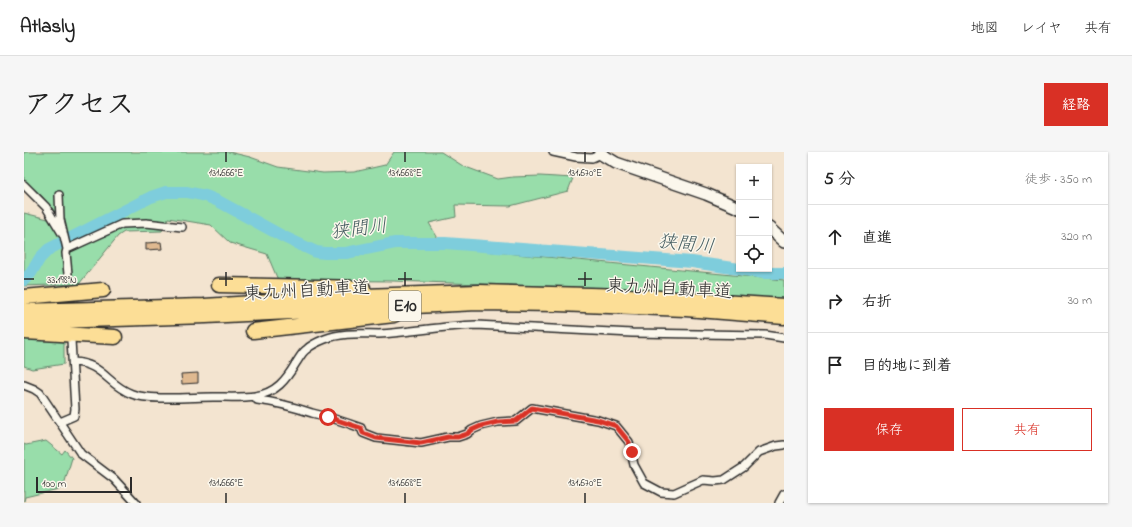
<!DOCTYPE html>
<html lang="ja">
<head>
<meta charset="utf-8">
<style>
	body { margin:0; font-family:"Indie Flower","Klee One",sans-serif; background:#f6f6f6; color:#222 }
	.controls { position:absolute; right:12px; top:12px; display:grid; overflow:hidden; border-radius:0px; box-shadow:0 1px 3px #0004 }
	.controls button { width:36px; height:36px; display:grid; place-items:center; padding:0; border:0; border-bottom:1px solid #e0e0e0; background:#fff; color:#222; font:20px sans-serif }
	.scale { position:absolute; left:12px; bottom:10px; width:96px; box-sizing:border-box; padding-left:4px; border:2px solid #2b2b2b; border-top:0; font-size:11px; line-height:14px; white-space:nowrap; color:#2b2b2b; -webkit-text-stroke:3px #fbf7ec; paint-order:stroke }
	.stop { position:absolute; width:12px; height:12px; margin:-9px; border:3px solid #d93025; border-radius:50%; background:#fff }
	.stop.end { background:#d93025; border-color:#fff; box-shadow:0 1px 4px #0008 }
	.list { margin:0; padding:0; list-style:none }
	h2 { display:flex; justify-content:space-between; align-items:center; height:52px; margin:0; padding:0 16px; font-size:17px }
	h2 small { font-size:13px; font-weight:400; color:#767676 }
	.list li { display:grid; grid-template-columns:26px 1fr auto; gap:12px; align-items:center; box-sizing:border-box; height:64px; padding:0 16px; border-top:1px solid #e0e0e0 }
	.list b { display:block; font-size:15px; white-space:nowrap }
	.list em { font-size:13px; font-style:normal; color:#767676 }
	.actions { display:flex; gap:8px; padding:12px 16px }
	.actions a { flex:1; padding:9px 0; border:1px solid #d93025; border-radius:0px; text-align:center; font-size:14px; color:#d93025 }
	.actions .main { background:#d93025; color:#fff }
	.icon { flex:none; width:22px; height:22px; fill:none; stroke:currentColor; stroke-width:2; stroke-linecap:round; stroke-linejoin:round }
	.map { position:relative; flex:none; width:760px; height:351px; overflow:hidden; border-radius:0px }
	header { display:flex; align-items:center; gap:24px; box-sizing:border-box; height:56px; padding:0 20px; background:#fff; border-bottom:1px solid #e0e0e0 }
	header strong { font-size:19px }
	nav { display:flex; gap:22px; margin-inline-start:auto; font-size:14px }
	.intro { display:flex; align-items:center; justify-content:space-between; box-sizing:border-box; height:96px; padding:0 24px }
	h1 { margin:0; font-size:28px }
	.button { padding:10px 18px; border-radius:0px; background:#d93025; color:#fff; font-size:14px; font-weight:700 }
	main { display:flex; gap:24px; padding:0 24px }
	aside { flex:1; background:#fff; border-radius:0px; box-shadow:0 1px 3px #0004 }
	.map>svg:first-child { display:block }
	.green { fill:#98ddaa; stroke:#62846a }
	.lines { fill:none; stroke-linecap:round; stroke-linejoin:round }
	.river { stroke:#7ecddc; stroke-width:12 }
	.building { fill:#dfb990; stroke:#2b2b2b }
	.street-tunnel { stroke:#cbbfaf; stroke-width:7; stroke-dasharray:7 3.5; stroke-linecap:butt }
	.street-casing { stroke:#2b2b2b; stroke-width:10 }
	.secondary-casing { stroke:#2b2b2b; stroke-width:14 }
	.highway-casing { stroke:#2b2b2b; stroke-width:17 }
	.street { stroke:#fbf7ec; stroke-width:7 }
	.secondary { stroke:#fbf7ec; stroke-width:11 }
	.highway { stroke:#fcde96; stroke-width:14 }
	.route { stroke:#d93025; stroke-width:5 }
	.ticks { fill:none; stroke:#2b2b2b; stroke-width:1.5 }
	.labels { text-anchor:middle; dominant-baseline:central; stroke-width:3; stroke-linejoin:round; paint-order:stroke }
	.shield { fill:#fbf7ec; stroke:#696865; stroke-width:1 }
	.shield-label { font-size:17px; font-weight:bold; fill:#2b2b2b }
	.street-label { font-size:18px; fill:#2b2b2b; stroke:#fbf7ec }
	.water-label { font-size:19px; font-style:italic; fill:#445c60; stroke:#fbf7ec }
	.ticks-label { font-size:10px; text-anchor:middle; fill:#2b2b2b; stroke:#fbf7ec; stroke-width:3; stroke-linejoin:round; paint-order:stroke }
</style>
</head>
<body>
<header>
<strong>Atlasly</strong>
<nav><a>地図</a><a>レイヤ</a><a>共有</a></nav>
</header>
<div class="intro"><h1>アクセス</h1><a class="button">経路</a></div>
<main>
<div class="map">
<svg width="760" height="351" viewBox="0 0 760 351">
	<rect width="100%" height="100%" fill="#f3e4d0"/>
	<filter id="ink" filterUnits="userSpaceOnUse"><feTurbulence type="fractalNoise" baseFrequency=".025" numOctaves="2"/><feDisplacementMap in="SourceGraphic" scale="8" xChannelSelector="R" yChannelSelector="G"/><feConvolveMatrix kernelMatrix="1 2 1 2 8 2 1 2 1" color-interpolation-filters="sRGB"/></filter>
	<g filter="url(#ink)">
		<path class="green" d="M0,0H205L226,5L254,15L299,21L330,20L361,13L370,0H417L439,14L474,27L489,25L516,24L549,26L544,39L486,54L431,53L432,65L405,71L419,95L760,128V147L574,136L369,129L254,128L243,102L206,91L187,73L144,66L138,79L100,80L94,84L55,132L0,134V61L40,71L18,44L0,28Z
			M0,187L40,189V212L8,217L0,214Z
			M22,289L38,302L41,298L48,306L39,336L1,345L0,349V292L2,293Z"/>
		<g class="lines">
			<path class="river" d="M715,117L740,121H760
				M0,128L7,121L16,106L25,97L127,45L142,40H163L182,44L194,49L260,85L292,100L301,101H322L371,91H421L668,110L715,117"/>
		</g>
		<path class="building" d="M137,90L138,97L122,98V91Z
			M174,221V231L158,232L157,222Z"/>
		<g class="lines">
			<path class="street-tunnel" d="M44,122L46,160"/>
			<g class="street-casing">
				<path id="street" d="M529,0L552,5L568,6L577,2
					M0,33L22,55L39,83
					M35,43L36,67L43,97
					M44,122L42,101L43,97L98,72L122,71L158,75
					M49,210C79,211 83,233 108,242C126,249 168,245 189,245C203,245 218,246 231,244C252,241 262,228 272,211C275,207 278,200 283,197C287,193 296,189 301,187C318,180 338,182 355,182C388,180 419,174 452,173L608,181L741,183L760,186
					M0,233L10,237L16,241L57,302L90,327L112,351
					M231,244L233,248C252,250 270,255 288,261C305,265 321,270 337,276L339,281L352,286L397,291L424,285H434L443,282L448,278L457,274L474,270L492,269L508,256L574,268L592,274L605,290L610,313L620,331L637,340L650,341L679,328L691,329L700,328L720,315L735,300L752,294L760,293
					M36,270L50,264L51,257L47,188
					M755,351L760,342"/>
			</g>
			<g class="secondary-casing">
				<path id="secondary" d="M576,0L577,2L592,11L682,42L715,56
					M745,76L760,90"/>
			</g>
			<g class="highway-casing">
				<path id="highway" d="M195,133L339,136
					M0,145L79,138
					M0,159L180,154L340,144L455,140L604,144L760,154
					M0,170L182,164L453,151L534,152L662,157L760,165
					M229,179L370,163
					M0,180L91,185"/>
			</g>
			<use href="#street" class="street"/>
			<use href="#secondary" class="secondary"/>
			<use href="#highway" class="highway"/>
		</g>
	</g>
	<g class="lines" filter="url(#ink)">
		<path class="route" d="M304,265L337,276L339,281L352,286L397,291L424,285H434L443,282L448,278L457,274L474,270L492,269L508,256L574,268L592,274L605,290L608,300"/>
	</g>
	<path class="ticks" d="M202,0V10M381,0V10M561,0V10M202,120V134M381,120V134M561,120V134M0,127H10M195,127H209M374,127H388M554,127H568M202,341V351M381,341V351M561,341V351"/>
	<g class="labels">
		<rect class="shield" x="365" y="139" width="32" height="30" rx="3"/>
		<g class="shield-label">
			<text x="381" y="154">E10</text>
		</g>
		<g class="street-label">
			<text transform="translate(645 138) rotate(3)">東九州自動車道</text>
			<text transform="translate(283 140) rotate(-3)">東九州自動車道</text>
		</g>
		<g class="water-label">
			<text transform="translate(335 78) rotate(-7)">狭間川</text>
			<text transform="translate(662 93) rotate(6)">狭間川</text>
		</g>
	</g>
	<g class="ticks-label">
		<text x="202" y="24">131.666°E</text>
		<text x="381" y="24">131.668°E</text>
		<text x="561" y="24">131.670°E</text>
		<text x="38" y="131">33.198°N</text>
		<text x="202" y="334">131.666°E</text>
		<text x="381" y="334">131.668°E</text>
		<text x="561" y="334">131.670°E</text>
	</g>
</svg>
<div class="controls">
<button>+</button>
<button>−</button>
<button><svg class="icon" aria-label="locate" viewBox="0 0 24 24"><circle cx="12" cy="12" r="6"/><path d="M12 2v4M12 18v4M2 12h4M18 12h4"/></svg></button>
</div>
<div class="scale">100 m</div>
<div class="stop" style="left:304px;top:265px"></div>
<div class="stop end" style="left:608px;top:300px"></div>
</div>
<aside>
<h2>5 分<small>徒歩 · 350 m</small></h2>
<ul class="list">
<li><svg class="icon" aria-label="ahead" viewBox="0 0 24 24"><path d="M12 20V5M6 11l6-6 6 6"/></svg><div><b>直進</b></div><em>320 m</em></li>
<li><svg class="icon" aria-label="right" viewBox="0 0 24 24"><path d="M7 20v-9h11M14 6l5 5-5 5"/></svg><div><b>右折</b></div><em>30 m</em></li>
<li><svg class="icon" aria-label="arrive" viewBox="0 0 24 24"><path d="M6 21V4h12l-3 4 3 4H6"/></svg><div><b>目的地に到着</b></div></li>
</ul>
<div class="actions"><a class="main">保存</a><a>共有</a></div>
</aside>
</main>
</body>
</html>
